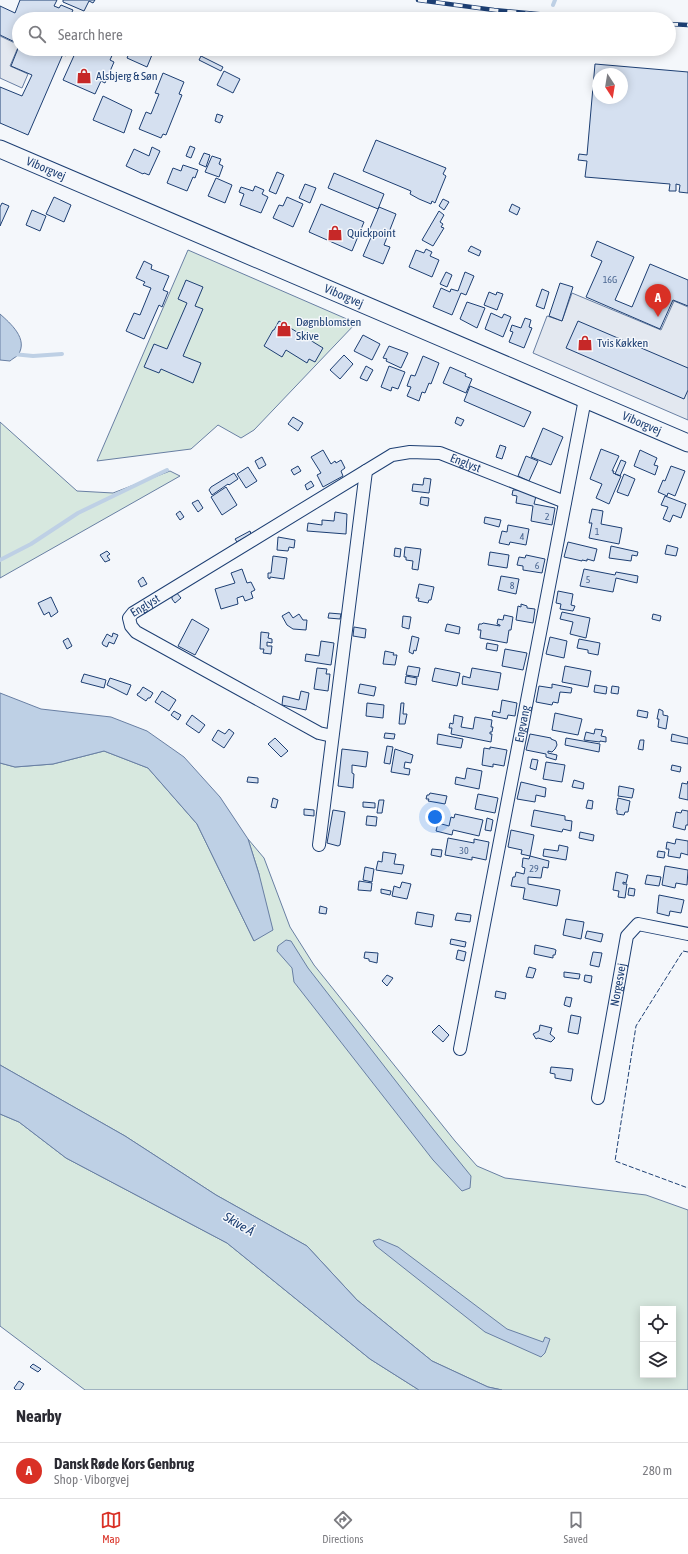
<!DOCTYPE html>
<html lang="en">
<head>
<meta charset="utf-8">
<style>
	body { margin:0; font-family:"Asap Condensed",sans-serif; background:#f7f7f7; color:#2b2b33 }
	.controls { position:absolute; right:12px; bottom:12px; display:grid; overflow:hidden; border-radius:0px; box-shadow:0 2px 10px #0003 }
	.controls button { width:36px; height:36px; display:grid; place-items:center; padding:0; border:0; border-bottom:1px solid #e1e1e2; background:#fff; color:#2b2b33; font:20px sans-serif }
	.compass { position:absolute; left:592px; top:68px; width:36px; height:36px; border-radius:50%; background:#fff; box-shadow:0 2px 10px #0003; rotate:168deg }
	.you { position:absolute; left:435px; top:817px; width:14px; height:14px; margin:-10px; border:3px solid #fff; border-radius:50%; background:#1a73e8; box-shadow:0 0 0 6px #1a73e833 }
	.badge { display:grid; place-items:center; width:26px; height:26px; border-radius:50%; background:#d93025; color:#fff; font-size:13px; font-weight:700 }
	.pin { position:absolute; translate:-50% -33px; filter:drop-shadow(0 1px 2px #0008) }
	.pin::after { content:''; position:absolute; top:21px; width:14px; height:12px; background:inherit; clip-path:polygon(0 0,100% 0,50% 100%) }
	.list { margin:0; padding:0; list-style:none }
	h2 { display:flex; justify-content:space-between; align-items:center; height:52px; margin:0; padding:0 16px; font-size:17px }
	h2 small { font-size:13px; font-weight:400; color:#7c7c81 }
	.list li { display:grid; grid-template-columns:26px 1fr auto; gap:12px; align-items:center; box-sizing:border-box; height:56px; padding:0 16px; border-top:1px solid #e1e1e2 }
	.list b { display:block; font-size:15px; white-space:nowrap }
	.list p { margin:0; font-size:13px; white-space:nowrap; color:#7c7c81 }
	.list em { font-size:13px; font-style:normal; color:#7c7c81 }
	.icon { flex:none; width:22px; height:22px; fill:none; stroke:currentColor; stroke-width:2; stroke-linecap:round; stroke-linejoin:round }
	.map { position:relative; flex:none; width:688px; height:1390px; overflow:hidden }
	.search { position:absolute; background:#fff; box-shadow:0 2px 10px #0003; left:12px; right:12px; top:12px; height:44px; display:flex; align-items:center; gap:10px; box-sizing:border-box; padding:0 14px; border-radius:22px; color:#7c7c81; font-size:15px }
	.sheet { height:108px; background:#fff }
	nav { display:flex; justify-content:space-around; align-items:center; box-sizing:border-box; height:56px; border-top:1px solid #e1e1e2; background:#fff; font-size:11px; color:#7c7c81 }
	nav a { display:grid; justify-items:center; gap:2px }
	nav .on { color:#d93025 }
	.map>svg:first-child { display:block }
	.green { fill:#d7e8df; stroke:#687fa3; fill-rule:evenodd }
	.parking { fill:#e3e8f0; stroke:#687fa3 }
	.water { fill:#bed0e5; stroke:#687fa3 }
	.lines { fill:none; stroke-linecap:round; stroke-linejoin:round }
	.stream { stroke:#bed0e5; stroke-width:4 }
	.building { fill:#d5e0f0; stroke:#1d3f73; fill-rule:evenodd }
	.street-casing { stroke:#1d3f73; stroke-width:14 }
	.secondary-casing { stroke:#1d3f73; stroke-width:19 }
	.street { stroke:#f4f7fb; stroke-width:12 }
	.secondary { stroke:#f4f7fb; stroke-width:17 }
	.rail-casing { stroke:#1d3f73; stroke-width:4.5 }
	.rail { stroke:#f4f7fb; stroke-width:3; stroke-dasharray:9; stroke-linecap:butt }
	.fence { stroke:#1d3f73; stroke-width:1; stroke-dasharray:5 2; stroke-linecap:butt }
	.labels { text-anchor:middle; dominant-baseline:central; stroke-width:3; stroke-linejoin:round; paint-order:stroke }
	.number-label { font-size:10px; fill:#4b6792 }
	.poi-label { font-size:12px; fill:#1d3f73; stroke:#f4f7fb; text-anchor:start }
	.street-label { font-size:12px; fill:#1d3f73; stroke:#f4f7fb }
	.water-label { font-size:13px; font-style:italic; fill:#1d3f73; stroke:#f4f7fb }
</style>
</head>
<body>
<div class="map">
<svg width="688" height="1390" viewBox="0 0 688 1390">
	<rect width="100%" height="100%" fill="#f4f7fb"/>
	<path class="green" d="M188,250L356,323L254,430L241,438L218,425L191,449L97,461Z
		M0,422L77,491L113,493L170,471L180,476L0,578Z
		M104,751L148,768L197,824L254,941L259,874L248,839L264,858L290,927L314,965L455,1141L477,1166L505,1178L646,1195L688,1210V1390H502L488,1387L432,1361L357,1300L307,1246L216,1195L125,1136L0,1065V763L15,767L53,764ZM643,1309H673V1375H643Z
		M0,1114L19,1122L66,1158L227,1243L370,1359L419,1390H85L0,1326Z"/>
	<path class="parking" d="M0,36L19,45L10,66L28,74L22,88L0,78Z
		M572,293L661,330L674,301L688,307V420L533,353L547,316L562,321Z"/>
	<path class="water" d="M0,314C10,323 29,339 18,355C16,357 12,359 10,361L0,360Z
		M0,693L41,709L111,717L147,731L184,757L220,797L248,839L259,874L273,930L254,941L197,824L148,768L104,751L53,764L15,767L0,763Z
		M286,940L291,941L308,968L433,1129L471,1176L470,1188L462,1191L433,1160L294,982L292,968L277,951L278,946Z
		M0,1065L125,1136L216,1195L307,1246L357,1300L432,1361L488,1387L502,1390H419L370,1359L227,1243L66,1158L19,1122L0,1114Z
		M379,1239L398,1247L507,1329L543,1342L545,1337L550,1339L545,1353L541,1357L485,1332L376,1246L373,1241Z"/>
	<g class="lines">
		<path class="stream" d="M553,5L555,0
			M13,354L33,356L62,354
			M0,560L31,544L78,513L167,470"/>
	</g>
	<path class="building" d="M20,0H57L54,6L59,8L61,5L73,10L71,14L83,19H19V44L0,35V6L15,13Z
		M63,0H95L93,3L89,1L84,11L63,2Z
		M19,46V49H69L66,56L63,54L28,135L0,123V87L22,96L32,75L11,66Z
		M77,49H115L110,60L114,62L105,83L101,81L95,94L63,80Z
		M131,49L154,50L147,67L127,58Z
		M201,56L223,67L221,71L199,60Z
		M595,64L688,72V193L679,192L680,185L676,184V191H669L670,184L585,177L587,161L578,160L579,154L587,155ZM598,74H622V98H598Z
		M224,71L240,79L233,93L217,85Z
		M163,73L184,82L179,94L182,95L166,135L163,134L161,138L139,129L146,112L151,114L159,94L155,93Z
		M103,96L132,110L124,133L93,120Z
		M217,114L223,116L220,123L215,121Z
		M376,140L446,168L443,174L446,176L435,203L432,201L431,204L419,199L410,194L411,191L363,171Z
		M190,146L195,148L191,158L186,156Z
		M152,147L160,151L149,175L144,173L143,174L126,166L134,149L149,156Z
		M204,153L210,155L206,167L199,164Z
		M212,156L221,159L219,164L223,166L219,177L205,172Z
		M183,165L198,170L195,178L193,177L187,191L167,183L173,168L181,171Z
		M277,172L284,175L276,194L269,191Z
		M334,173L384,194L378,209L328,188Z
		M216,178L232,185L225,203L208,196Z
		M305,184L316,188L310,203L299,198Z
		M255,186L264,190L262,194L268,197L261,213L240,205L244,194L239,192L241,187L253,191Z
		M54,197L71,205L64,222L46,214Z
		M287,197L303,204L293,227L273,218L279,205L283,206Z
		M443,199L449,202L444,210L439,206Z
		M2,203L9,206L0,226V207Z
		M321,204L364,222L352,251L309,232Z
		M512,204L520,208L517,215L509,211Z
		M379,207L396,214L384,245L390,247L383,264L363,256L372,235L368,233Z
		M32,210L46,216L40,231L26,225Z
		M439,211L444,215L440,222L443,224L441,227L444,228L433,246L422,240Z
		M597,241L634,257L615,300L632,307L650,264L688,280V306L673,300L660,329L586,297L602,261L591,256Z
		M471,246L481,251L479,256L468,251Z
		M426,249L432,252L430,256L439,260L432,277L409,267L416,250L424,253Z
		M144,261L152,265L151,269L169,276L163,290L168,292L162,307L159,305L144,339L126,331L134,313L140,315L151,288L143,285L145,282L136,278Z
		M446,272L452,275L447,287L440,284Z
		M465,272L474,276L466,295L461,293L452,315L433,307L441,288L450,292L451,289L458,291Z
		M186,280L203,287L195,306L203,309L183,356L201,363L193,383L161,369L159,373L144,367L154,344L167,349L187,303L178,299Z
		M560,283L573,287L562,321L549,316Z
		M542,289L549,292L544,309L536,306Z
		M489,292L496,295L497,292L503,294L497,310L484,305Z
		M467,302L485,308L477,328L460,319Z
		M491,313L502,318L504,314L511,317L503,337L485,329Z
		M525,318L531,320L529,327L532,328L524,348L509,342L513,332L510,331L512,325L521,328Z
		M279,321L323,348L315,362L309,359L307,363L286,350L282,357L264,346L273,330H274Z
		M578,321L688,368V390L684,399L566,348Z
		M363,335L380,344L372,360L354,351Z
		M389,346L408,353L401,368L386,361L387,359L383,358Z
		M344,355L353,364L340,379L330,370Z
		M423,356L439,363L431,384L429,383L425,393L422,392L419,401L407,396L411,387L407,386L411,375L415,376Z
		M366,366L373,370L367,381L360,378Z
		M389,366L405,372L398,389L392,387L391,391L381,387Z
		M450,367L466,374L465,376L472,379L466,393L443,383Z
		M470,386L531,412L524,427L464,401Z
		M293,417L303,423L298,431L288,424Z
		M457,417L464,420L461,426L455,423Z
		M543,428L563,437L551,465L531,457Z
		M500,445L506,447L502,459L496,457Z
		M601,449L619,456L612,471H614L613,473L621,476L609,504L596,498L602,484L590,479Z
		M323,450L331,464L335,461L336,463L341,460L345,468L341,471L343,476L323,487L317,475L321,473L311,457Z
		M640,450L657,458L654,465L658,466L655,475L634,466Z
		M526,456L538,461L529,481L518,476Z
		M262,457L266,465L259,469L255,461Z
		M621,460L626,462L620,476L615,474Z
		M298,466L301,471L294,475L291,470Z
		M671,466L685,471L675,496L668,493L667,496L658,492L663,480L665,481Z
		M248,467L257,481L246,488L237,474Z
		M234,473L238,479L229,485L228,484L212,495L209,490L211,487Z
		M624,474L635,479L628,496L617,492Z
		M424,478L431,479L429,493L412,491L413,484L423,485Z
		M311,481L314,486L307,490L305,485Z
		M226,487L237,505L222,515L211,497Z
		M513,490H518L536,496L534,504L555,508L552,525L531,521L533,506L516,503L517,496L512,495Z
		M665,496L686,504L681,518L673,515L670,522L663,519L668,507L661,505Z
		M421,497L429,498L428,506L420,504Z
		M198,500L203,508L198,512L192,503Z
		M592,509L603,511L601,524L622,528L619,544L589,538L592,523H589Z
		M180,511L184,517L180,520L176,514Z
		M335,512L347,514L346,534L307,531L308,523L322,525V520L334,521Z
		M485,517L501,520L499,527L484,523Z
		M508,525L529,529L526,545L510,542L509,545L499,543L502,531L507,532Z
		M250,531L251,534L237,542L235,539Z
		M278,537L295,540L294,548L289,547L288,551L277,550Z
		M568,542L597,549L594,561L587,559V561L582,560V561L564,557Z
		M667,545L678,548L676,556L665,554Z
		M611,546L638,552L637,556L632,555L631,561L609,558Z
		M405,547L421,549L418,570L412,569L413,561L406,560V557H404Z
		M395,548L401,549L400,557L394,556Z
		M107,551L110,554L107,556L110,560L105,562L100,555Z
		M490,552L509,555L507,568L488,565Z
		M526,555L545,559L542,573L523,570V566L517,565L519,557L525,558Z
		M273,556L287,558L284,579L270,577V579L268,578V573H271Z
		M242,569L247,583L251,582L255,590L251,592L253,598L245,601L243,596L237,598L238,604L221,609L215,589L235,583L231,573Z
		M584,569L615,575L616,572L638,576L637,583L616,578L613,592L580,586Z
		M501,576L519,579L516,594L498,590Z
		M143,577L147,584L141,587L138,581Z
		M419,584L434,587L431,600H429L428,603L418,601L419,598H416Z
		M558,591L573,594L571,605L575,606L573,611L560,609L561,604L556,603Z
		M176,592L181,598L175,603L172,599V595Z
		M51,597L58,612L51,617L49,612L44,615L38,603Z
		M521,604L527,606V608L535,609L533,623L516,620L518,606L521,607Z
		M289,612L293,618L299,614L303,620H307L306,630L293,629L287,625L282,616Z
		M562,612L590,618L586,638L570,634L573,622L560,619Z
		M329,613L341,614L340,619L328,618Z
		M653,614L661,616L660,621L652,619Z
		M504,615L513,617L511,630H509L507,643L480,638L481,630H478L479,624H482L483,623L500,626V625L497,624L498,619L503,620Z
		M403,616L411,617L409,629L402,627Z
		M192,619L209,629L195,655L178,646Z
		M447,624L460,627L459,634L445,631Z
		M354,627L366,629L365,638L353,636Z
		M261,632L269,633L268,638L272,639V643L267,642V646H272L271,654L263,653L264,649H260Z
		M113,633L118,635L114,644L109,642L107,647L103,645L102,643L107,634L112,637Z
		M412,636L419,638L416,651L414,650L413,654L409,652Z
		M550,637L567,641L564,658L546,654Z
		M68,638L72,646L67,649L63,641Z
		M579,639L600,643L598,655L588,653V650L577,648Z
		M321,641L334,643L331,665L305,661L306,654L319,656Z
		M487,643L498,645L497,651L486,649Z
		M505,649L527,653L523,670L502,666Z
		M385,651L394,653L393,655H397L395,665L383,664Z
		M408,666L420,668L418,677L406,675Z
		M565,666L591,671L588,687L562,682Z
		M317,668L327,669L326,674H330L328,691L314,689Z
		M435,668L460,673L457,686L432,681Z
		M472,668L501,673L498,690L462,684L463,676L470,678Z
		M84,674L106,680L104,688L81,682Z
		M406,676L417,678L416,685L405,683Z
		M110,678L131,685L127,695L107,685Z
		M360,684L376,687L374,696L358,693Z
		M552,684L572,688L571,693L560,692L558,703L553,702L552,705L536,702L539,686L552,688Z
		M595,685L607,687L606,694L594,692Z
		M612,686L619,687L618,694L611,693Z
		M143,687L153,693L150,698H148L146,701L137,695L138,693H139Z
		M162,691L176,700L169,711L155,702Z
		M301,691L309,693L306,710L282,705L283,696L299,700Z
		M502,700L517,703L515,716L508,715L507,719L492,716L493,711L500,713Z
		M367,703L384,705L383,718L366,716Z
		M401,703H404L403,714H407L405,724H399Z
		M659,709L663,711V715L668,716L666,729L658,727L659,719H657Z
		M638,710L648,712L647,718L637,716Z
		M174,711L181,715L178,720L171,715Z
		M555,713L582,719L578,735L552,730Z
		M192,715L205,725L199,733L186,724Z
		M454,715L463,717L461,727L473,729L475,717L492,720L491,727H493L492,732H490V734H492L491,742L451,734L452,728H449L450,723L453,724Z
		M229,729L234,733L224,748L212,740L218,730L225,734Z
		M595,729L603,730L601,736L606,737V742L600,741V742L584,740L586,732L594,734Z
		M385,733L395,734L394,739L384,738Z
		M438,734L463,739L461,748L437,744Z
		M530,734L551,738V739L556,741L557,745L555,749L552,752L548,751V753L557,755L556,760L546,757V754L526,750Z
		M672,734L688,738V744L671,741Z
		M275,738L288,751L281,757L268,744Z
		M566,738L600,744L599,752L565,745Z
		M640,740H644L643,750L638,749Z
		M387,746L393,747L390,764L384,763Z
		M490,747L507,750L504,766L493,764V767L482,765L484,748L490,749Z
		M342,749L368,752L366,767L352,765V773L354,774L353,788L338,786Z
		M395,749L413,755L411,763L405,762L404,768L410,769L409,775L391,772Z
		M532,759L538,760L536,770L530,768Z
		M546,762L565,765L562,782L543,779Z
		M672,765L681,767L680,772L671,770Z
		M467,768L482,771L479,789L455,784L456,777L465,779Z
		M248,777L258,778V783L247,782Z
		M574,780L584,783L583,789L572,787Z
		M688,781V800L679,798L682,783L687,784Z
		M521,782L546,788L545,797L536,795L535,802L517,799Z
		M619,786L634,789L632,798L618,796Z
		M430,793L447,796L445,804L428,801L429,799H426L427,795H429Z
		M478,794L498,798L495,813L475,809Z
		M273,798L278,800L276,808L271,807Z
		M618,798L630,801L628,812H625L624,815L617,814V810H616Z
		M379,800H384L382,813H377Z
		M588,800L593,801L592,809L586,808Z
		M363,802L375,803V808L363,807Z
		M304,809L314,810V816L304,815Z
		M333,810L345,812L340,845L338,846L327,843Z
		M534,810L565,816V820L572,821L571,831L563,829L562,832L531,826Z
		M682,810L688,811V825H686L685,830L673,827L676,812L681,813Z
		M455,814L483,820L479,836L453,830L452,835L436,831L438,823L449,826L451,817L454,818Z
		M367,816L377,817L376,826L366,825Z
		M487,818L493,820L491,831L485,830Z
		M511,830L534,835L530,856L521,854L522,850L508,847Z
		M580,832L594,835L593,841L579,838Z
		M448,838L474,843V839L489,842L486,860L472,857V860L445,855Z
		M676,839L688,841V855L681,853L680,858L668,856L669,849H666L667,842L675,844Z
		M559,845L568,847L566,860L543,856L544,849L558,851Z
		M432,849L442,850L441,857L431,855Z
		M658,851L665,852L664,858L657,857Z
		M383,852L396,854L394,864L404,865L402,874L376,870L378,861L382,862Z
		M530,856L549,861L548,868L543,867L541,878L528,877V884L560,890L557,906L523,899L525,888L511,886L513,877H515L516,872L524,874L525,868L522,867L523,858L529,859Z
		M665,866L688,870L687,885L676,883L675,888L662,885Z
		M365,867L374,869L372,882L363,880Z
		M616,872L628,875L626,883L623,882V884H627L625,898L618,897L619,891L613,890Z
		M647,875L661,877L659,886L645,884Z
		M359,881L372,883L371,891L358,890Z
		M402,882L411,884L407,899L392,896L394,886L400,888Z
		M629,888L635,889L634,896L628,895Z
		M381,889L391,891L390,895L381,893Z
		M659,895L684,900L681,913L670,911L669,916L657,913Z
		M320,906L327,908L326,914L319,913Z
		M417,912L434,915L432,927L415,924Z
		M457,913L471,915L470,922L455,920Z
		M566,919L584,922L581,939L563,935Z
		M587,931L603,934L601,942L585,938Z
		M451,939L466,942L465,947L450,944Z
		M535,945L554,949L556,950L555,955H553V958L534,954Z
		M458,950L466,952L464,961L456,959Z
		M365,952L378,953L377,963L369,961V959L364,958Z
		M593,952L602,953L599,967L590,965Z
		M529,967L536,969L533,978L526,977Z
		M564,972L580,974L579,979L564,977Z
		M387,975L393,978L387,986L382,981Z
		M585,975L592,976L591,983L584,981Z
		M496,991L506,993L505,999L495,997Z
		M566,997L572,998L570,1007L564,1005Z
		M571,1015L581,1017L578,1034L568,1032Z
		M439,1025L449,1035L443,1042L432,1032Z
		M540,1025L552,1028L550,1034L555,1038L551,1042L538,1038L536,1039L533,1034L539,1031Z
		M551,1067L573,1069L571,1081L555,1078V1074L550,1073Z
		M33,1364L41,1369L38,1372L30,1367Z
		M19,1381L24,1384L20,1390H16L14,1388Z"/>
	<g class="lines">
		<g class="street-casing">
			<g id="street">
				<path id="s1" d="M332,736L319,733L136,632L131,626L129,618L133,613L392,455L410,452L440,453L565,502"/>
				<path d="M319,845L366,471"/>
				<path id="s2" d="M460,1049L585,399"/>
				<path id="s3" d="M598,1098L627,936L638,924L688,934"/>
			</g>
		</g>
		<g class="secondary-casing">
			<g id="secondary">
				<path id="s4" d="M0,149L688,443"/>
			</g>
		</g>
		<use href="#street" class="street"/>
		<use href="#secondary" class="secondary"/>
		<g class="rail-casing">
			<path id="rail" d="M418,0L494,10L591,19
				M669,24L688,25"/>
		</g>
		<use href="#rail" class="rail"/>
		<path class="fence" d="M688,952L683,951L636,1026L615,1161L688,1188"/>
	</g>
	<defs>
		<g id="shop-bare" transform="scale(1.2)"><path d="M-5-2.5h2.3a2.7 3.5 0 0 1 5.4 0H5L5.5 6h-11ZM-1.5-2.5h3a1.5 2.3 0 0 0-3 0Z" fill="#c62828" stroke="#f4f7fb" stroke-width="2.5" paint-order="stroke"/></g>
	</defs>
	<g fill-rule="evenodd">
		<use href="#shop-bare" x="84" y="76"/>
		<use href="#shop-bare" x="335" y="233"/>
		<use href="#shop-bare" x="284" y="329"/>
		<use href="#shop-bare" x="585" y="343"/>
	</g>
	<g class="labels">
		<g class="number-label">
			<text x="610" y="279">16G</text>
			<text x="547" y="516">2</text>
			<text x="597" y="531">1</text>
			<text x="522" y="536">4</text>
			<text x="537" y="565">6</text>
			<text x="588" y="579">5</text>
			<text x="512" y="585">8</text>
			<text x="464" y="850">30</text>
			<text x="534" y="868">29</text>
		</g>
		<g class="poi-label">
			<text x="96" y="76">Alsbjerg &amp; Søn</text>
			<text x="347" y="233">Quickpoint</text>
			<text x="296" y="322">Døgnblomsten<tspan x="296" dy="14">Skive</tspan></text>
			<text x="597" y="343">Tvis Køkken</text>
		</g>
		<g class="street-label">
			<text stroke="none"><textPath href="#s4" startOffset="50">Viborgvej</textPath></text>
			<text stroke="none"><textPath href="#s4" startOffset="374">Viborgvej</textPath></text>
			<text stroke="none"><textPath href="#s4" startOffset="698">Viborgvej</textPath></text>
			<text stroke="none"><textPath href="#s1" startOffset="624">Englyst</textPath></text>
			<text stroke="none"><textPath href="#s1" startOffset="259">Englyst</textPath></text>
			<text stroke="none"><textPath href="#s2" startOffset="331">Engvang</textPath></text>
			<text stroke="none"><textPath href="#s3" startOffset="115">Norgesvej</textPath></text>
		</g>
		<g class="water-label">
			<text transform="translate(239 1224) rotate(31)">Skive Å</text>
		</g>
	</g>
</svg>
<div class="controls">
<button><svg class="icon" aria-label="locate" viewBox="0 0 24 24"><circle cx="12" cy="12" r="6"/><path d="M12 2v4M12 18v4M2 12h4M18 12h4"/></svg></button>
<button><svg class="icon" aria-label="layers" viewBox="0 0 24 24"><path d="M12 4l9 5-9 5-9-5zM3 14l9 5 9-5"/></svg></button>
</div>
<svg class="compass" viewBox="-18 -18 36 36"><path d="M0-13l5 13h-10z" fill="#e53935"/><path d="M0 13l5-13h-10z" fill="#7c7c81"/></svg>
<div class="you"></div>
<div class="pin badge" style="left:658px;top:317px">A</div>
<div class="search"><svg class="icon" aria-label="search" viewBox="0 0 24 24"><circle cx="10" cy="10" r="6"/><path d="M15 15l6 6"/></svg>Search here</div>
</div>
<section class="sheet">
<h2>Nearby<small></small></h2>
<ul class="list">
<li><span class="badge">A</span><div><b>Dansk Røde Kors Genbrug</b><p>Shop · Viborgvej</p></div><em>280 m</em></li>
</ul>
</section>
<nav>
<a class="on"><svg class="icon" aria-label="map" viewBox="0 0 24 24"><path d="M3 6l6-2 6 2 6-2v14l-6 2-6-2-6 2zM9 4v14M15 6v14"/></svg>Map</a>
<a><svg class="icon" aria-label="directions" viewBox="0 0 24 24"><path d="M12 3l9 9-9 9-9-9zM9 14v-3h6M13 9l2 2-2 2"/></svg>Directions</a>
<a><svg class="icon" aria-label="saved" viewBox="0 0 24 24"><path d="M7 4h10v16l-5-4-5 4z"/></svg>Saved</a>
</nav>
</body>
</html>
